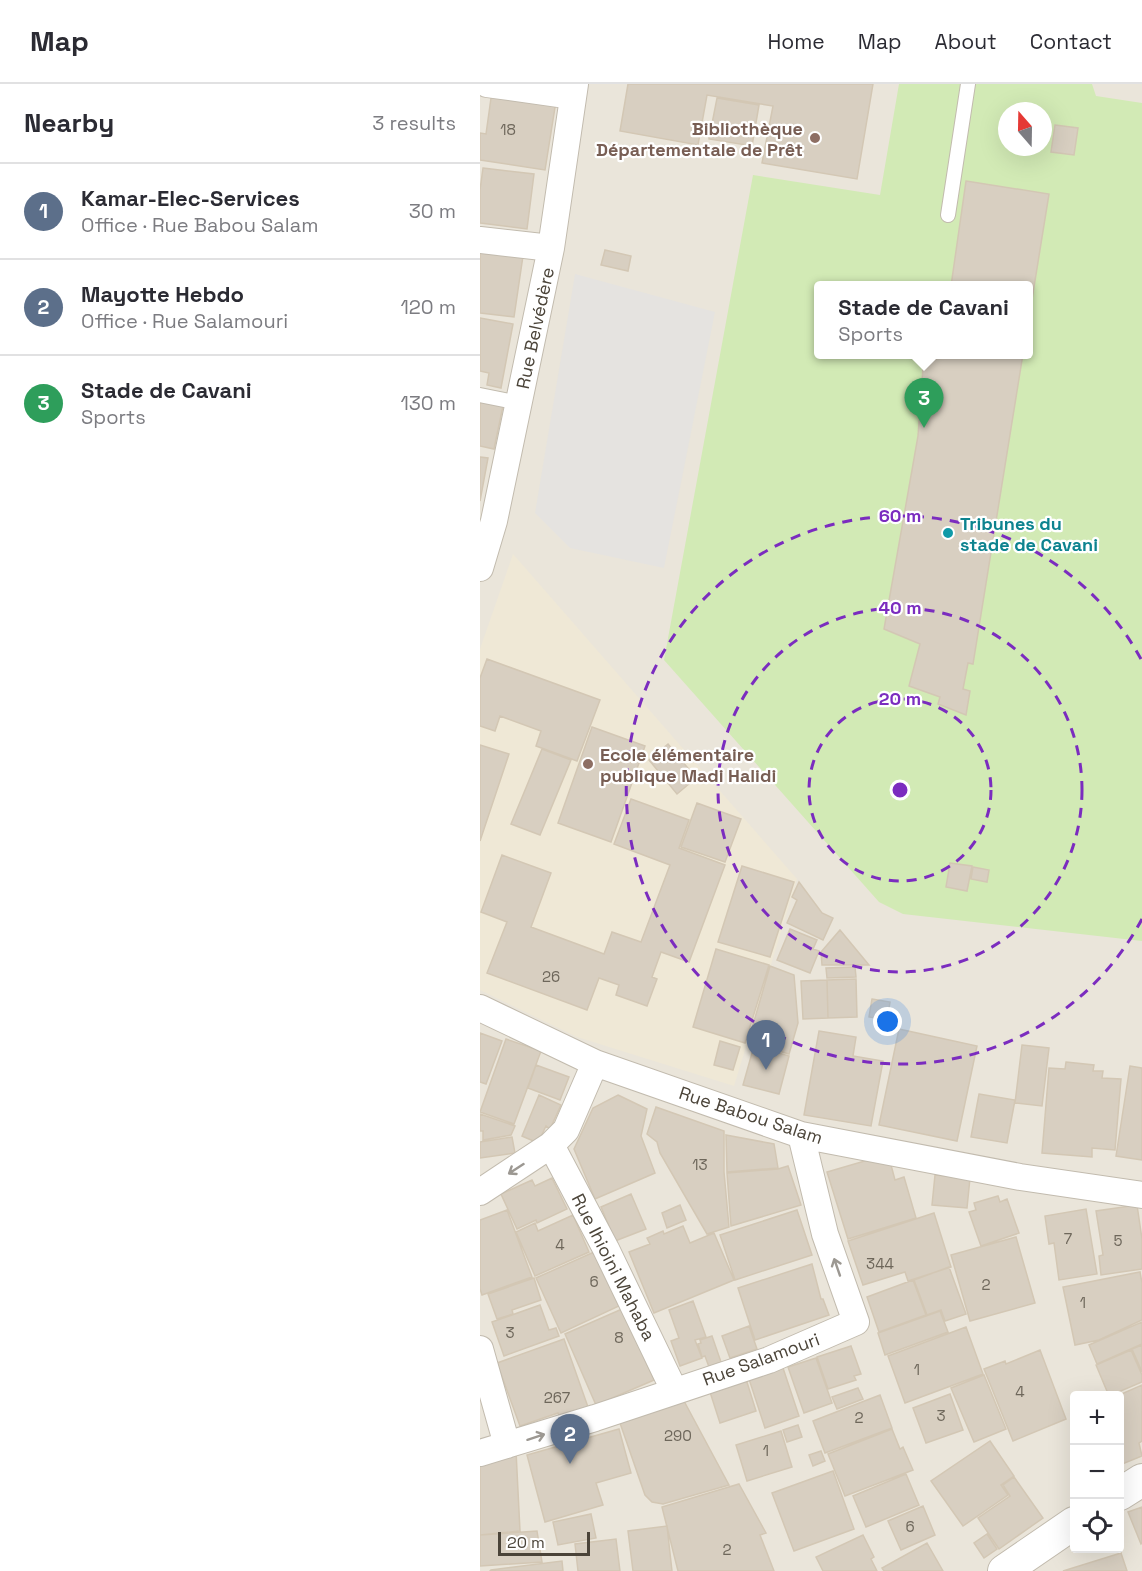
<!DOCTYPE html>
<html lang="en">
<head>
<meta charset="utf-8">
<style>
	body { margin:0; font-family:"Space Grotesk",sans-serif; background:#f2f2f3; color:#2b2b33 }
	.controls { position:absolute; right:18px; bottom:18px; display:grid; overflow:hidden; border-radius:6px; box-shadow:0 6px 24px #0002 }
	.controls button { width:54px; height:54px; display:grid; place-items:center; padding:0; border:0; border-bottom:2px solid #e1e1e2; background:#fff; color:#2b2b33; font:30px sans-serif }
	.compass { position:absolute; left:518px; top:18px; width:54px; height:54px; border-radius:50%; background:#fff; box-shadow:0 6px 24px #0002; rotate:340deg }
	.scale { position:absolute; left:18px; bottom:15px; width:92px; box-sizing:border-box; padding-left:6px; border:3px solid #4b4439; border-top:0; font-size:16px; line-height:21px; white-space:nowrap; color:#4b4439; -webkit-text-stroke:4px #fff; paint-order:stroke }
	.you { position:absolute; left:408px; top:938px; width:21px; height:21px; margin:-15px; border:4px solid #fff; border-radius:50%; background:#1a73e8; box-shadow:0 0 0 9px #1a73e833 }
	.badge { display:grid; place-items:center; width:39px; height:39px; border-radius:50%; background:#fc3f1d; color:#fff; font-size:20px; font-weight:700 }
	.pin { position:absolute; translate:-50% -50px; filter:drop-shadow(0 2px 3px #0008) }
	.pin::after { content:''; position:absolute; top:32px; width:21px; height:18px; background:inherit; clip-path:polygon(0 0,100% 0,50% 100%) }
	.popup { position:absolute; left:334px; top:197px; width:219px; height:78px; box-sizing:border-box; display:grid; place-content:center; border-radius:6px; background:#fff; filter:drop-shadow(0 2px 4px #0005); font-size:20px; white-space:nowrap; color:#7c7c81 }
	.popup b { font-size:22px; color:#2b2b33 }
	.popup::after { content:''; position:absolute; left:50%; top:100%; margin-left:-12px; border:12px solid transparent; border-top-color:#fff }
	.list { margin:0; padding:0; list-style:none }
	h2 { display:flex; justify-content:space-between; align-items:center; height:78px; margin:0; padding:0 24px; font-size:26px }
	h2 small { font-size:20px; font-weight:400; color:#7c7c81 }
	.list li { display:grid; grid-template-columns:39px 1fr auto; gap:18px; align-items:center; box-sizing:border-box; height:96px; padding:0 24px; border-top:2px solid #e1e1e2 }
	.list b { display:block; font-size:22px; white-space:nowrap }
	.list p { margin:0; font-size:20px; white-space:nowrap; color:#7c7c81 }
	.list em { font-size:20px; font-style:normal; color:#7c7c81 }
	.icon { flex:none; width:33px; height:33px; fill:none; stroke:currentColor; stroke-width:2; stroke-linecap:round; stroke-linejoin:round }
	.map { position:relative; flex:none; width:662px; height:1487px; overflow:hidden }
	header { display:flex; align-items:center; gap:36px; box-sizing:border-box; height:84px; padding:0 30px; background:#fff; border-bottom:2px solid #e1e1e2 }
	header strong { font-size:28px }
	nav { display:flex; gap:33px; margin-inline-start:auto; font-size:21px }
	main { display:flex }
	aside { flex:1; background:#fff }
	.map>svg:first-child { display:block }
	.residential { fill:#eae5da; fill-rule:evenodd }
	.education { fill:#efe8d6 }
	.green { fill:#d2eab5; fill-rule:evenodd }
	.parking { fill:#e5e3e0 }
	.building { fill:#d8cfc1; stroke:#d3c7b4; stroke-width:1.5 }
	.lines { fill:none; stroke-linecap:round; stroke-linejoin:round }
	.service-casing { stroke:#c2bbae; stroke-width:16 }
	.minor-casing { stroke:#c2bbae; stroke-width:28 }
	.tertiary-casing { stroke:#c2bbae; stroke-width:34 }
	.service { stroke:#fff; stroke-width:14 }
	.minor { stroke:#fff; stroke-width:26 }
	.tertiary { stroke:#fff; stroke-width:32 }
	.oneway { stroke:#9c9892 }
	.ring { fill:none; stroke:#7b2cbf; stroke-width:3; stroke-dasharray:10 8 }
	.education-dot { fill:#8d6e63; stroke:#fff; stroke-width:2 }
	.culture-dot { fill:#0f9aa8; stroke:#fff; stroke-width:2 }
	.labels { text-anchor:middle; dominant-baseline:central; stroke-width:4.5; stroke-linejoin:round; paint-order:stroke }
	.number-label { font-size:15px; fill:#6e675b }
	.education-label { font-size:18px; font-weight:bold; fill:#785e54; stroke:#fff; text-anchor:end }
	.street-label { font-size:18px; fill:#4b4439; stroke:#fff }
	.culture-label { font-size:18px; font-weight:bold; fill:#0d838f; stroke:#fff; text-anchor:start }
	.centre { fill:#7b2cbf; stroke:#fff; stroke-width:3 }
	.ring-label { font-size:18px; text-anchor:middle; font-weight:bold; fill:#7b2cbf; stroke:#fff; stroke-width:4.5; stroke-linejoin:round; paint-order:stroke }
</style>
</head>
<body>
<header>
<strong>Map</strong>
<nav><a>Home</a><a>Map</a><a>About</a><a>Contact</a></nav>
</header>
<main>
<aside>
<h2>Nearby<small>3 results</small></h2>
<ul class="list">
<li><span class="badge" style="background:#5c6f8a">1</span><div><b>Kamar-Elec-Services</b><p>Office · Rue Babou Salam</p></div><em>30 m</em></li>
<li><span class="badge" style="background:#5c6f8a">2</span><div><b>Mayotte Hebdo</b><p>Office · Rue Salamouri</p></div><em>120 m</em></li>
<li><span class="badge" style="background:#2e9e5b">3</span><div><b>Stade de Cavani</b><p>Sports</p></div><em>130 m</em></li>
</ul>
</aside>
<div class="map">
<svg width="662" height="1487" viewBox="0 0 662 1487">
	<rect width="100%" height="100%" fill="#f6f3ec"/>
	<path class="residential" d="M0,0H662V1487H0ZM527,27H563V63H527ZM339,202H549V270H339ZM594,1312H640V1464H594Z"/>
	<path class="education" d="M33,470L317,795L254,1002L97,953L0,906V565Z"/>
	<path class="green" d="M419,0H612L616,12L662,19V857L423,830L399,818L184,576L273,91L400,111ZM527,27H563V63H527ZM339,202H549V270H339Z"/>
	<path class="parking" d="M95,190L235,228L184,484L90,464L55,429Z"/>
	<path class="building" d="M148,0H393L377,95L282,79L293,22L227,11L218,61L140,47Z
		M12,7L76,17L65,86L0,76V49L6,50Z
		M237,14L279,21L272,62L229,55Z
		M575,41L598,44L594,71L571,68Z
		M3,84L54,90L47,145L0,139V106Z
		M486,97L569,110L549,234V202H471Z
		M0,166L43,172L34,233L0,229Z
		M125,166L151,172L148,187L121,181Z
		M0,234L33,240L21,304L7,301L9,289L0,287Z
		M444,270H543L493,580L488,579L483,605L490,607L486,631L458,620L460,613L429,602L440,560L404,545L438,352Z
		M0,317L23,322L14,365L0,362Z
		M0,373L8,374L0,417Z
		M7,575L120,616L97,677L56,662L61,647L20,632L15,647L0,642V594Z
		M112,643L165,662L131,758L78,739Z
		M188,660L216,694L197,710L169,676Z
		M0,661L29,670L0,757Z
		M62,665L91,676L60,751L31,740Z
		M151,715L209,736L199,764L245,781L209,878L181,868L172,893L177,895L167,922L136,911L139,901L119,894L107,926L7,889L27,838L1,828L22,771L71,789L51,843L124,870L132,848L161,858L190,781L134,760Z
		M217,719L261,735L245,778L201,763Z
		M470,779L492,782L487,807L466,803Z
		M262,782L314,798L290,873L238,858Z
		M493,783L509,786L507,798L491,795Z
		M319,798L342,829L353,834L343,856L307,839L317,816L312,813Z
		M310,845L337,856L333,865L339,867L330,889L297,876Z
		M360,846L389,881H342L341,868Z
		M236,865L289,881L265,959L213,943Z
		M290,882L314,891L318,939L309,970L268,958Z
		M375,883L376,893L347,894L346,884Z
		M376,895L377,933L348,934L347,896Z
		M347,896L348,934L323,935L321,897Z
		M392,915L410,918L407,936L389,933Z
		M419,945L497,962L477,1057L399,1041Z
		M339,947L376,953L373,972L403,977L391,1042L324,1031Z
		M0,949L22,957L6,1000L0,998Z
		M26,955L61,967L34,1040L0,1028Z
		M240,957L260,963L253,986L234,981Z
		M542,961L569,964L562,1022L535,1019Z
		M274,962L309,972L299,1010L263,1001Z
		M586,978L614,981L613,987H623L622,994L641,995L635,1066L612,1064V1073L562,1069L569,984L585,985Z
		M56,981L89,993L80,1016L48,1004Z
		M650,982L662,984V1076L636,1072Z
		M499,1010L535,1016L527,1059L491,1053Z
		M59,1011L81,1021L70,1045L66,1042L58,1059L42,1052Z
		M138,1011L167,1025L161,1052L175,1089L115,1115L94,1065L113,1024Z
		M176,1023L244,1047V1088L249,1143L227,1150L180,1069L177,1058L167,1050Z
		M0,1030L35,1042L31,1051L3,1056V1047H0Z
		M246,1051L294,1060L298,1084L247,1088Z
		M32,1053L35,1069L0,1074V1058Z
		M388,1076L411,1081L415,1096L424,1093L436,1134L368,1155L347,1088Z
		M308,1082L321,1121L251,1142L247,1089L298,1085Z
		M455,1091L490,1094L487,1124L452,1121Z
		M72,1094L87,1125L57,1139L56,1136L37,1145L21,1110L52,1096L55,1102Z
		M151,1110L166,1145L135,1157L121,1123Z
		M518,1112L520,1118L527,1115L539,1149L501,1162L489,1128L496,1126L494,1119Z
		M200,1121L206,1136L187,1144L182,1129Z
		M657,1121L662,1155V1185L621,1191L619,1172L623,1171L616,1127Z
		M606,1125L617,1190L579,1196L574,1159L569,1160L565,1132Z
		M27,1126L52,1193L2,1211L0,1205V1136Z
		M317,1126L332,1171L255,1196L240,1151Z
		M454,1129L471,1183L428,1197L425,1188L383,1201L368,1157Z
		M93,1131L109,1168L55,1192L36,1148L55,1139L58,1147Z
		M203,1142L210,1159L234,1149L254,1196L174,1229L149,1168L170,1160L167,1154L183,1147L184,1150Z
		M536,1153L555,1219L490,1237L471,1171Z
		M114,1168L139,1222L81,1249L56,1194Z
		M332,1180L341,1215H343L349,1231L275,1256L258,1204Z
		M469,1183L486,1230L465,1237L461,1226L447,1231L434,1196Z
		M660,1188L662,1199V1236L619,1256L595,1261L583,1203Z
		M54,1194L61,1216L32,1226L33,1230L17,1235L8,1210Z
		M433,1196L446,1231L399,1248L387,1213Z
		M213,1217L226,1253L215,1256L222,1274L200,1282L191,1257L199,1254L189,1226Z
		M60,1221L69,1246L76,1244L79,1252L24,1272L12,1238Z
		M142,1225L174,1296L116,1321L85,1250Z
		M460,1227L468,1248L405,1271L398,1249Z
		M662,1238V1260L617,1280L609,1261Z
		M269,1242L277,1265L250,1274L242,1252Z
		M486,1243L503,1290L425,1319L408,1272Z
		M232,1252L241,1278L229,1283L225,1272L222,1273L218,1260L221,1259L220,1256Z
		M84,1255L108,1323L80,1333L78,1329L40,1342L17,1279Z
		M662,1261V1288L652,1265Z
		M371,1262L381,1290L374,1292L376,1296L348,1305L337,1273Z
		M560,1266L586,1335L533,1357L504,1285L525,1277L526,1280Z
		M651,1266L662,1291V1298L629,1312L616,1281Z
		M336,1274L352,1319L324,1329L308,1283Z
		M303,1284L319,1332L285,1344L269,1295Z
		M504,1291L526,1345L494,1358L471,1304Z
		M266,1295L276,1327L240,1339L230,1308Z
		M662,1301V1357L659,1359L662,1372L640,1381V1312H637Z
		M378,1304L383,1315L357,1325L352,1313Z
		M470,1310L483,1346L446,1359L433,1324Z
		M400,1311L412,1344L345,1369L333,1337Z
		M204,1317L249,1401L183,1420L172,1418L165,1411L140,1339Z
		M318,1341L322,1353L307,1358L303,1346Z
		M139,1345L151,1389L116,1399L123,1421L65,1438L47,1371Z
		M412,1345L420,1365L423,1363L433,1386L365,1412L348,1370Z
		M301,1347L312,1383L267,1397L256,1361Z
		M510,1357L534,1392L521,1401L528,1411L483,1442L451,1397Z
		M36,1367L40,1447L0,1451V1375Z
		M341,1367L345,1377L333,1382L329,1371Z
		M353,1387L374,1445L314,1467L292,1409Z
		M426,1390L439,1421L386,1443L373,1412Z
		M534,1393L563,1434L519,1465L498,1434L530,1412L523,1401Z
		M259,1400L286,1449L280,1451L294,1487H198L182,1423Z
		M443,1422L455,1451L421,1466L408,1437Z
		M662,1423V1459L661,1460L648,1428Z
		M111,1430L116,1454L78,1461L73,1438Z
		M187,1442L192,1487H153L148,1447Z
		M57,1447L62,1478L0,1482V1451Z
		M507,1450L517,1465L504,1474L494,1459Z
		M383,1451L394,1473L391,1475L397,1487H343L336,1473Z
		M136,1455L140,1487H98L95,1460Z
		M447,1459L463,1487H404L402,1484Z
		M641,1469L647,1487H583Z
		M82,1477L83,1487H10L11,1486Z"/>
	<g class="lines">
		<g class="service-casing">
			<path id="service" d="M468,131L488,0
				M0,311L39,319"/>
		</g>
		<g class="minor-casing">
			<path id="minor" d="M7,0L93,12
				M0,156L71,164
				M0,484L14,437L71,164L95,0
				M0,924L115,979L321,1051L540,1093L662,1111
				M71,1061L126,1165L194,1306
				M0,1108L71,1061L86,1046L115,979
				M0,1265L27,1361
				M0,1369L115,1334L289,1276L376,1238L345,1150L321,1051"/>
		</g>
		<g class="tertiary-casing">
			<path id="tertiary" d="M640,1410L662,1396
				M524,1487L594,1439"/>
		</g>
		<use href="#service" class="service"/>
		<use href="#minor" class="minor"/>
		<use href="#tertiary" class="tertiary"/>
	</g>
	<defs><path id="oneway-shaft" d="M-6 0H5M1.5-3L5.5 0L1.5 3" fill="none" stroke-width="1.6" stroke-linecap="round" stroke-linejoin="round" transform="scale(1.5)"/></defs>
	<g class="oneway">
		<use href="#oneway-shaft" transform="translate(36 1085) rotate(147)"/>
		<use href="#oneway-shaft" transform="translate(357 1183) rotate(-109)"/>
		<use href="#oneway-shaft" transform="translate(56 1353) rotate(-18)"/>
	</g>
	<g class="ring">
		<circle cx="420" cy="706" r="91"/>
		<circle cx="420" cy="706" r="182"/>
		<path d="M662 835A274 274 0 1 1 662 577"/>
	</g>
	<g class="education-dot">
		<circle cx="335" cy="54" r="6"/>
		<circle cx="108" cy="680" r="6"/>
	</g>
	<circle class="culture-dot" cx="468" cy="449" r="6"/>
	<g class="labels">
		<g class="number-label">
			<text x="28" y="45">18</text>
			<text x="71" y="892">26</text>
			<text x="220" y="1080">13</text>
			<text x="588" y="1154">7</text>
			<text x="638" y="1156">5</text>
			<text x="80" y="1160">4</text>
			<text x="400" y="1179">344</text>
			<text x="114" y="1197">6</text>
			<text x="506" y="1200">2</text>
			<text x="603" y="1218">1</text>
			<text x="30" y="1248">3</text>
			<text x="139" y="1253">8</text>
			<text x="437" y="1285">1</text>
			<text x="540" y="1307">4</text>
			<text x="77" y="1313">267</text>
			<text x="461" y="1331">3</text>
			<text x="379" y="1333">2</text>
			<text x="198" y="1351">290</text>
			<text x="286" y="1366">1</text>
			<text x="430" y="1442">6</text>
			<text x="247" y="1465">2</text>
		</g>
		<g class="education-label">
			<text x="323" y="44">Bibliothèque<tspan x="323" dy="21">Départementale de Prêt</tspan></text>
			<text x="120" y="670" text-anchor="start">Ecole élémentaire<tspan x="120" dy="21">publique Madi Halidi</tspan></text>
		</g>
		<g class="street-label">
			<text transform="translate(55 244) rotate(-78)">Rue Belvédère</text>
			<text transform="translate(271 1031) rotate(18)">Rue Babou Salam</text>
			<text transform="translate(134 1183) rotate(63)">Rue Ihioini Mahaba</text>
			<text transform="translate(281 1275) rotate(-20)">Rue Salamouri</text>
		</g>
		<g class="culture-label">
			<text x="480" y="439">Tribunes du<tspan x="480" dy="21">stade de Cavani</tspan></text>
		</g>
	</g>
	<circle cx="420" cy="706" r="9" class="centre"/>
	<g class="ring-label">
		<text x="420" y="438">60 m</text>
		<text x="420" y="530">40 m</text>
		<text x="420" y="621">20 m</text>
	</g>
</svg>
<div class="controls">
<button>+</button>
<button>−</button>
<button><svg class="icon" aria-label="locate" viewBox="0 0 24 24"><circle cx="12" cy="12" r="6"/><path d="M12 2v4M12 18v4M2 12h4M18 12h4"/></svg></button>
</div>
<svg class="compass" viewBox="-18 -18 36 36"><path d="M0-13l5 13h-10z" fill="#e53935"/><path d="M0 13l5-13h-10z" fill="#7c7c81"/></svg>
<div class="scale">20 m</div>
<div class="you"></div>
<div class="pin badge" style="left:286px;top:986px;background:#5c6f8a">1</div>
<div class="pin badge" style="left:90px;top:1380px;background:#5c6f8a">2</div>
<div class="pin badge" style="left:444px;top:344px;background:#2e9e5b">3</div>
<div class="popup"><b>Stade de Cavani</b>Sports</div>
</div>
</main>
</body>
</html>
